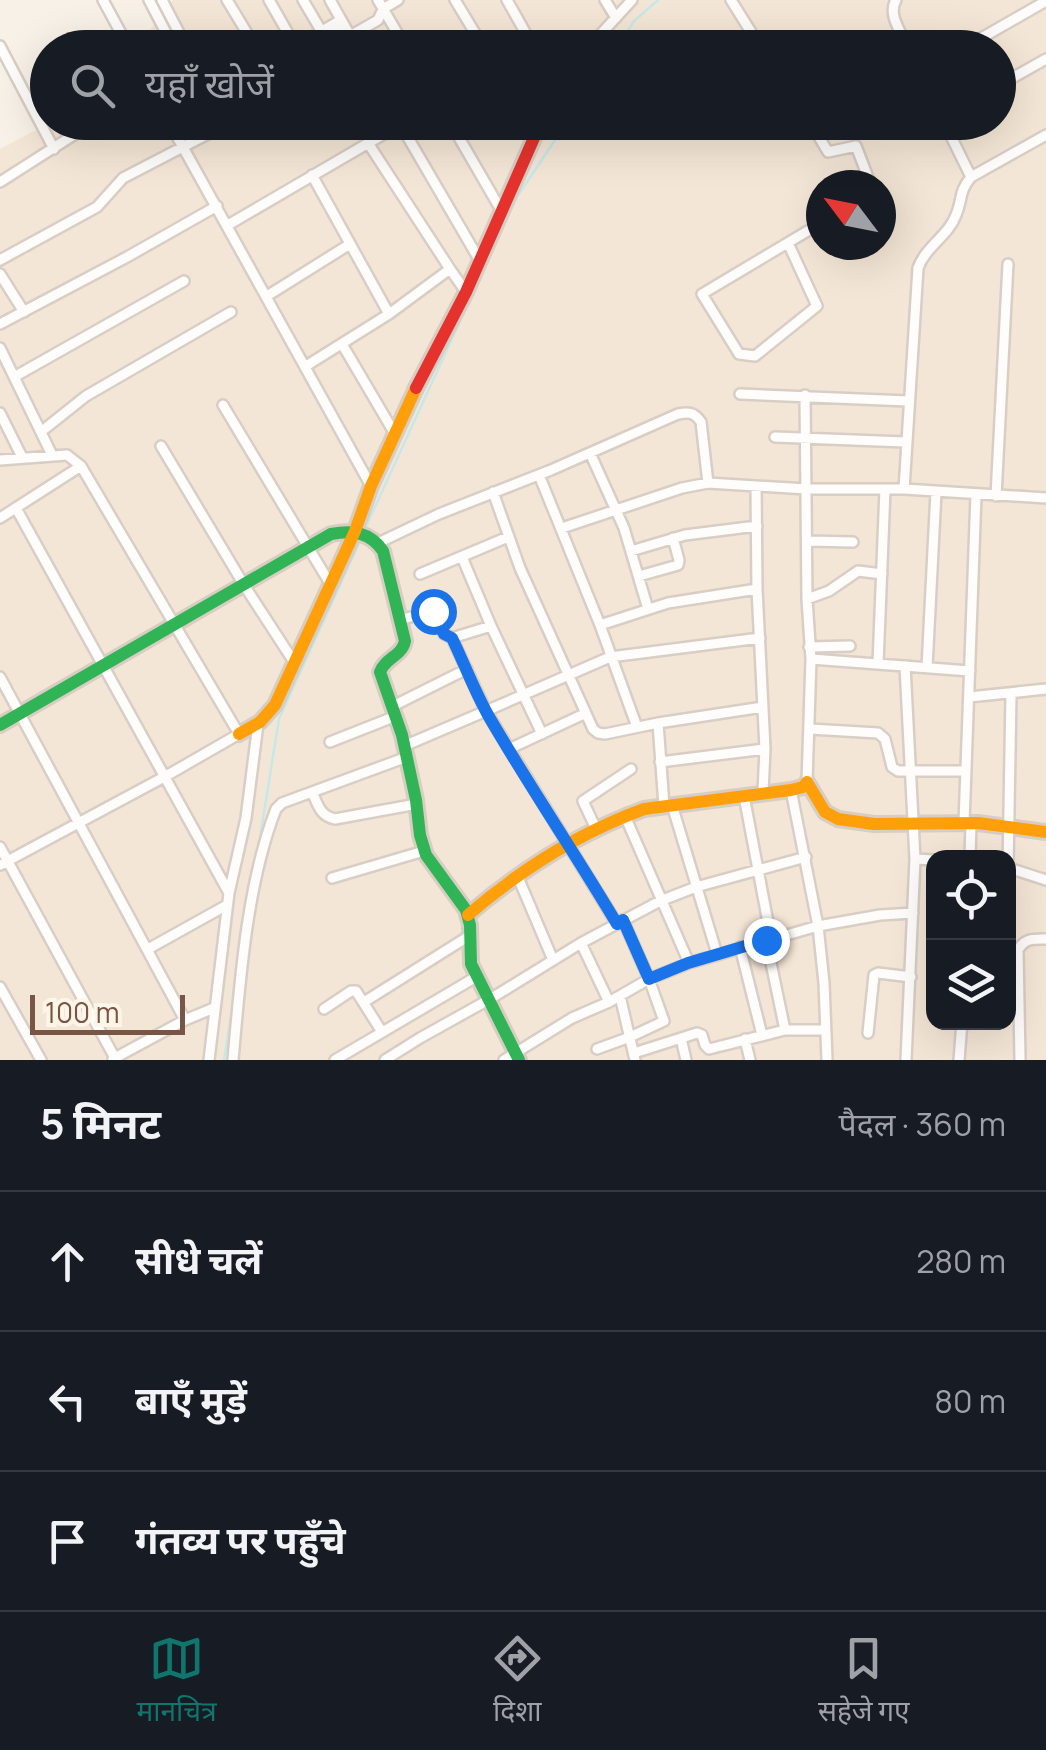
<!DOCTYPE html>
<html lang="hi">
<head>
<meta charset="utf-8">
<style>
	body { margin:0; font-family:Manrope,"Noto Sans Devanagari",sans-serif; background:#242831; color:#f1f3f6 }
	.controls { position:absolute; right:30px; bottom:30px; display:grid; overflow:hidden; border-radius:20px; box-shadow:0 10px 40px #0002 }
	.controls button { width:90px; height:90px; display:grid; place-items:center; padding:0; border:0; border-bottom:2px solid #363941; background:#171b24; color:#f1f3f6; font:50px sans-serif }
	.compass { position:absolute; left:806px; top:170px; width:90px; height:90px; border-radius:50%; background:#171b24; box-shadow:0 10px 40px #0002; rotate:302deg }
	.scale { position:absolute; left:30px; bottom:25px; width:155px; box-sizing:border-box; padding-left:10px; border:5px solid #785545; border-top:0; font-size:28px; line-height:35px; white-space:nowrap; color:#785545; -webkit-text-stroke:8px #fff5e9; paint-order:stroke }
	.stop { position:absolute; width:30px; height:30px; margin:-22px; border:8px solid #1a73e8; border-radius:50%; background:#fff }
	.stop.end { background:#1a73e8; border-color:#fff; box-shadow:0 2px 10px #0008 }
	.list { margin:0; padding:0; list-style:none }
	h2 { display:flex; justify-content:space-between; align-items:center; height:130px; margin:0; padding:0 40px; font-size:42px }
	h2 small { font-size:32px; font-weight:400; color:#9ea1a6 }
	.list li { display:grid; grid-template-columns:65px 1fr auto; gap:30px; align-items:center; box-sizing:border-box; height:140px; padding:0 40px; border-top:2px solid #363941 }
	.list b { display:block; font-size:38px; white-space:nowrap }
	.list em { font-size:32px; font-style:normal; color:#9ea1a6 }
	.icon { flex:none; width:55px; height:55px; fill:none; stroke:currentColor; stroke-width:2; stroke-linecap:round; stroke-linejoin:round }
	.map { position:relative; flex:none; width:1046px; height:1060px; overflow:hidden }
	.search { position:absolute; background:#171b24; box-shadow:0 10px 40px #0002; left:30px; right:30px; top:30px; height:110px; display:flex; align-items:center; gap:25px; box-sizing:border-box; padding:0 35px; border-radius:55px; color:#9ea1a6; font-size:38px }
	.sheet { height:550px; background:#171b24 }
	nav { display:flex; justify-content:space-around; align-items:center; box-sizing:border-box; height:140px; border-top:2px solid #363941; background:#171b24; font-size:28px; color:#9ea1a6 }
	nav a { display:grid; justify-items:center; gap:5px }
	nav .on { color:#0f766e }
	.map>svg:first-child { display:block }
	.residential { fill:#f4e6d6; fill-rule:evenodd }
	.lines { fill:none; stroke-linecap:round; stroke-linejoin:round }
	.stream { stroke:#c7e8e9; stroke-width:2.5 }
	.street-casing { stroke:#d9cec5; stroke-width:14 }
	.fast-casing { stroke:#d8cdc3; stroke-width:18 }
	.slow-casing { stroke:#d8cdc3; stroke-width:18 }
	.jam-casing { stroke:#d8cdc3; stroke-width:18 }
	.street { stroke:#fefdfb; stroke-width:9 }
	.fast { stroke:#30b455; stroke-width:12 }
	.slow { stroke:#ff9f0a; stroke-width:12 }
	.jam { stroke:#e5322d; stroke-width:12 }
	.route { stroke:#1a73e8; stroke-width:12 }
</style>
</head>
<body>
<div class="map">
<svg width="1046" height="1060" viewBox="0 0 1046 1060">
	<rect width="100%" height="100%" fill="#f7f1e7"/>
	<path class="residential" d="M173,0H1046V1060H0V149L51,122H998V48L137,47ZM821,185H881V245H821ZM934,858H1008V1022H934Z"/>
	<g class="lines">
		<path class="stream" d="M617,48L634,21L658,0
			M364,531L517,197L567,122
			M257,856L279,719L361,539
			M224,1060L235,992"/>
		<g class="street-casing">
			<path id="street" d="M103,0L129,48
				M149,0L174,48
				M162,0L187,48
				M227,0L256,48
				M269,0L289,35
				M303,0L326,39
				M330,0L357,48
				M378,0L406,48
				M455,0L484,48
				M507,0L534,48
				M605,0L616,18
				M731,0L761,48
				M896,0C887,15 902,33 908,48
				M350,36L378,20L383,9L398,0
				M0,46L54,149
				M293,48L341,20
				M311,48L345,27
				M588,48L632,0
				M964,48L1046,1
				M998,86L1046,59
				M169,122L371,486
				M399,122L480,261
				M450,122L501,210
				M810,122L828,152L856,146L871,185
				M944,122L971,177L1046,135
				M368,143L450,269
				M312,175L389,314
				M0,182L94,122
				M228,225L401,124
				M788,243L817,306L755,356L739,354L702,294L821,223
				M0,260L97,207L123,178L231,122
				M0,274L24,312
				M267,296L350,244
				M0,324L127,257L217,206
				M342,344L395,434
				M0,348L52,455
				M306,366L389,314L450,269L466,292
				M14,377L184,281
				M740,394L908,401
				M805,395L807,599L811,659L807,782
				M223,405L329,582
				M0,413L22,457
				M42,431L86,396L231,312
				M775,437L905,442
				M161,446L244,585L294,662
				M590,453L624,528L648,609
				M0,460L67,455L81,466
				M539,475L600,625L637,727
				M756,486L757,589L765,749L763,792
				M904,489L918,268C926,246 949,235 956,215C963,199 958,193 971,177
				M493,492L520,568L593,729L598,733L605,734L658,723L763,707
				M996,496L1008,264
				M16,508L229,893
				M0,518L81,466L239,734L166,776L0,865
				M562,528L682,488L708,483L807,489H904L1046,498
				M808,541L853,542
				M378,543L439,514L551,470L678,414C689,412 694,412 701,422L708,483
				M631,551L685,535L757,526
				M462,557L491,626L542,734
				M420,574L508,537
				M639,576L678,565L679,560L673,538
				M807,599L829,591L858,571L882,574
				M399,620L433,611L437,614L444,634L452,638L491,626
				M600,625L668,603L757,589
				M809,647L850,646
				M811,659L970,671
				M878,664L885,489
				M905,666L915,859L906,1060
				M927,667L936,492
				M0,677L185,1020
				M969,697L1046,689
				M393,706L467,669
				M658,723L664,806
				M810,729L878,733L885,739L892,767L898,771H966
				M330,742L396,716
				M404,746L486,711L452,638
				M509,749L584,714
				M660,762L765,749
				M791,790L818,926L824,983L827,1060
				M312,792C318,805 320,816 335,819L417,804
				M744,796L771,938
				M672,805L717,954
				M625,816L689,963
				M964,823L976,495
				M597,831L583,801L631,769
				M0,847L116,1060
				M970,858L971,823
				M915,859L934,860
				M1008,868L1011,694
				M1009,868L1046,880
				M517,875L553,960
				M332,878L424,851
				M617,924L486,711L610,657L760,638
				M766,939L785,1030
				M740,947L762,1035
				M148,949L227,905
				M0,987L41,1060
				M620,996L635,1060
				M364,1002L469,936
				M609,1002L581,943L660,901L696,887L806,857
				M324,1009L351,991H356L382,1032
				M868,1033L874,975L878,973L911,977
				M681,1038L686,1060
				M745,1039L750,1060
				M597,1049L630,1037L664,1021L649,979L623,920
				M634,1053L697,1033L702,1035L705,1045L709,1049L785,1030H826
				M113,1059L185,1020L214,1008
				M209,1060L229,893L246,818L258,724
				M233,1060C240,980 247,883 276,809L282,803L407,757
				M335,1060L476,977
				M385,1060L420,1038L490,999L581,943
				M504,1060L572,1018L609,1002L649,979L689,963L818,926L880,915L913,913
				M959,1060L962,1022
				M1020,1060L1018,950C1025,938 1033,939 1046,939"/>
		</g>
		<g class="fast-casing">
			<path id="fast" d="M0,725L331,534C353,530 370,532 383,551L405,641C402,656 385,658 380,672L402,735L416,800L420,835L426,855L466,910L470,925L471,964L519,1060"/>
		</g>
		<g class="slow-casing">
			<path id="slow" d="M239,734L260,722L275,705L355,531L371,486L416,388
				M468,915C520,870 579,833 644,809L791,790L803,787L807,782L825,812L838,819L874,824L978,823L1046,832"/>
		</g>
		<g class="jam-casing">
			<path id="jam" d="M416,388L466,292L541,122"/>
		</g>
		<use href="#street" class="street"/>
		<use href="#fast" class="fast"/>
		<use href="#slow" class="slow"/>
		<use href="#jam" class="jam"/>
	</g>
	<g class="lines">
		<path class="route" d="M433,611L437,614L444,634L452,638C464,663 474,690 488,715C529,786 575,853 617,924L623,920L649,979L688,963L766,940"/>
	</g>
</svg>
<div class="controls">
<button><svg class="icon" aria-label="locate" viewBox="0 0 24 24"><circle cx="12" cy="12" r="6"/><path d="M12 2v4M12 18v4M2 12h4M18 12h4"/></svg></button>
<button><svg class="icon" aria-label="layers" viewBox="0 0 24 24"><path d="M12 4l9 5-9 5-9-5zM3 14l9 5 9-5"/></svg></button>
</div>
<svg class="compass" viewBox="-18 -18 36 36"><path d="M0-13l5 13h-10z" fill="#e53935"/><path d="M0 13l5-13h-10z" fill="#9ea1a6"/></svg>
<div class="scale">100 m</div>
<div class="stop" style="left:433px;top:611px"></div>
<div class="stop end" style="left:766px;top:940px"></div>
<div class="search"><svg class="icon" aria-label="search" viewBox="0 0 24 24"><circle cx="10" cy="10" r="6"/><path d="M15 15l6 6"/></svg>यहाँ खोजें</div>
</div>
<section class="sheet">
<h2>5 मिनट<small>पैदल · 360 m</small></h2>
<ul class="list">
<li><svg class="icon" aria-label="ahead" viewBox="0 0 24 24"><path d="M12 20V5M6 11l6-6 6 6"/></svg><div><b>सीधे चलें</b></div><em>280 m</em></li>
<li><svg class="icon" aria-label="left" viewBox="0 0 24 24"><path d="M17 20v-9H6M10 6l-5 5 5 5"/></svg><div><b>बाएँ मुड़ें</b></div><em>80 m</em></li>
<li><svg class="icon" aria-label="arrive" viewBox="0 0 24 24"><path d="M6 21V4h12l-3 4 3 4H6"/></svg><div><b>गंतव्य पर पहुँचे</b></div></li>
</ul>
</section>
<nav>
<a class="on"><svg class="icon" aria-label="map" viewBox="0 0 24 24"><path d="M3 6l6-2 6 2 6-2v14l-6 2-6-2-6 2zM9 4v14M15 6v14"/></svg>मानचित्र</a>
<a><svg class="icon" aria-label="directions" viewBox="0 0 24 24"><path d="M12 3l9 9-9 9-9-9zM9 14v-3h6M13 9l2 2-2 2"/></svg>दिशा</a>
<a><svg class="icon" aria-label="saved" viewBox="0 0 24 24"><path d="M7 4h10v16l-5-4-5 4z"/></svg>सहेजे गए</a>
</nav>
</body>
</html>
